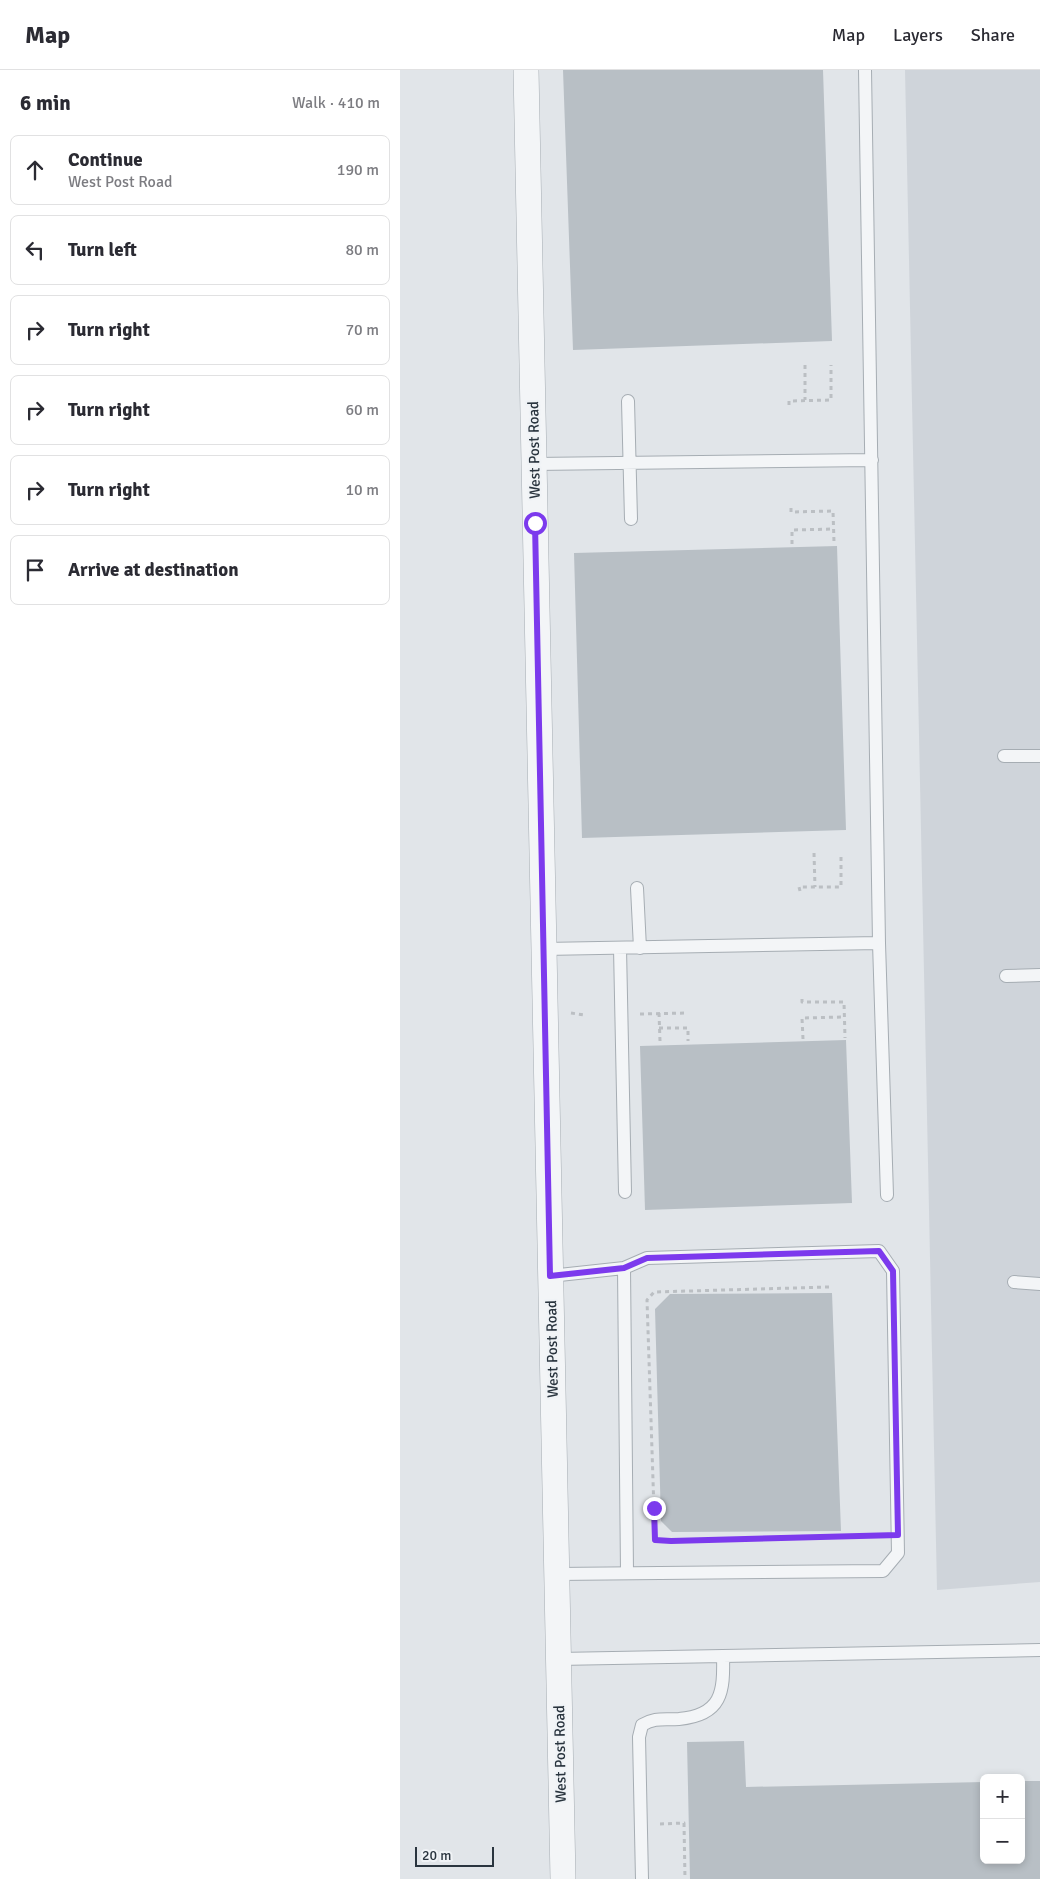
<!DOCTYPE html>
<html lang="en">
<head>
<meta charset="utf-8">
<style>
	body { margin:0; font-family:Signika,sans-serif; background:#f7f7f7; color:#2b2b33 }
	.controls { position:absolute; right:15px; bottom:15px; display:grid; overflow:hidden; border-radius:8px; box-shadow:0 2px 8px #0003 }
	.controls button { width:45px; height:45px; display:grid; place-items:center; padding:0; border:0; border-bottom:1px solid #e1e1e2; background:#fff; color:#2b2b33; font:25px sans-serif }
	.scale { position:absolute; left:15px; bottom:12px; width:79px; box-sizing:border-box; padding-left:5px; border:2px solid #2a353f; border-top:0; font-size:14px; line-height:18px; white-space:nowrap; color:#2a353f; -webkit-text-stroke:4px #f0f3f6; paint-order:stroke }
	.stop { position:absolute; width:15px; height:15px; margin:-11px; border:4px solid #7c3aed; border-radius:50%; background:#fff }
	.stop.end { background:#7c3aed; border-color:#fff; box-shadow:0 1px 5px #0008 }
	.list { margin:0; padding:0; list-style:none }
	h2 { display:flex; justify-content:space-between; align-items:center; height:65px; margin:0; padding:0 20px; font-size:21px }
	h2 small { font-size:16px; font-weight:400; color:#7c7c81 }
	.list li { display:grid; grid-template-columns:32px 1fr auto; gap:15px; align-items:center; box-sizing:border-box; height:70px; margin:0 10px 10px; padding:0 10px; border:1px solid #e1e1e2; border-radius:8px }
	.list b { display:block; font-size:19px; white-space:nowrap }
	.list p { margin:0; font-size:16px; white-space:nowrap; color:#7c7c81 }
	.list em { font-size:16px; font-style:normal; color:#7c7c81 }
	.icon { flex:none; width:28px; height:28px; fill:none; stroke:currentColor; stroke-width:2; stroke-linecap:round; stroke-linejoin:round }
	.map { position:relative; flex:none; width:640px; height:1809px; overflow:hidden }
	header { display:flex; align-items:center; gap:30px; box-sizing:border-box; height:70px; padding:0 25px; background:#fff; border-bottom:1px solid #e1e1e2 }
	header strong { font-size:24px }
	nav { display:flex; gap:28px; margin-inline-start:auto; font-size:18px }
	main { display:flex }
	aside { flex:1; background:#fff }
	.map>svg:first-child { display:block }
	.built { fill:#cfd4da }
	.building { fill:#b8bfc5 }
	.lines { fill:none; stroke-linecap:round; stroke-linejoin:round }
	.lane-casing { stroke:#a6adb3; stroke-width:14 }
	.street-casing { stroke:#a6adb3; stroke-width:26 }
	.path { stroke:#bbbfc3; stroke-width:3; stroke-dasharray:4 4; stroke-linecap:butt }
	.lane { stroke:#f3f5f7; stroke-width:12 }
	.street { stroke:#f3f5f7; stroke-width:25 }
	.route { stroke:#7c3aed; stroke-width:6 }
	.labels { text-anchor:middle; dominant-baseline:central; stroke-width:4.5; stroke-linejoin:round; paint-order:stroke }
	.street-label { font-size:15px; fill:#2a353f; stroke:#f0f3f6 }
</style>
</head>
<body>
<header>
<strong>Map</strong>
<nav><a>Map</a><a>Layers</a><a>Share</a></nav>
</header>
<main>
<aside>
<h2>6 min<small>Walk · 410 m</small></h2>
<ul class="list">
<li><svg class="icon" aria-label="ahead" viewBox="0 0 24 24"><path d="M12 20V5M6 11l6-6 6 6"/></svg><div><b>Continue</b><p>West Post Road</p></div><em>190 m</em></li>
<li><svg class="icon" aria-label="left" viewBox="0 0 24 24"><path d="M17 20v-9H6M10 6l-5 5 5 5"/></svg><div><b>Turn left</b></div><em>80 m</em></li>
<li><svg class="icon" aria-label="right" viewBox="0 0 24 24"><path d="M7 20v-9h11M14 6l5 5-5 5"/></svg><div><b>Turn right</b></div><em>70 m</em></li>
<li><svg class="icon" aria-label="right" viewBox="0 0 24 24"><path d="M7 20v-9h11M14 6l5 5-5 5"/></svg><div><b>Turn right</b></div><em>60 m</em></li>
<li><svg class="icon" aria-label="right" viewBox="0 0 24 24"><path d="M7 20v-9h11M14 6l5 5-5 5"/></svg><div><b>Turn right</b></div><em>10 m</em></li>
<li><svg class="icon" aria-label="arrive" viewBox="0 0 24 24"><path d="M6 21V4h12l-3 4 3 4H6"/></svg><div><b>Arrive at destination</b></div></li>
</ul>
</aside>
<div class="map">
<svg width="640" height="1809" viewBox="0 0 640 1809">
	<rect width="100%" height="100%" fill="#e1e5e9"/>
	<path class="built" d="M505,0H640V1512L537,1520Z"/>
	<path class="building" d="M163,0H423L432,271L173,280Z
		M437,476L446,760L182,768L174,483Z
		M446,970L452,1133L245,1140L240,976Z
		M432,1223L441,1461L272,1462L261,1451L255,1239L270,1224Z
		M344,1671L346,1717L584,1712V1790H621V1711H640V1809H290L287,1672Z"/>
	<g class="lines">
		<g class="lane-casing">
			<path id="lane" d="M465,0L479,873L487,1125
				M228,331L231,449
				M134,394L472,390
				M604,686H640
				M237,818L240,878
				M220,878L225,1122
				M144,879L479,873
				M606,906L640,905
				M224,1198L227,1502
				M150,1206L224,1198L247,1188L479,1181L493,1201L498,1483L483,1501L156,1504
				M614,1212L640,1214
				M158,1589L640,1580
				M242,1809L239,1667L242,1655C256,1647 263,1650 279,1649C322,1645 324,1622 323,1586"/>
		</g>
		<g class="street-casing">
			<path id="street" d="M126,0L163,1809"/>
		</g>
		<path class="path" d="M405,295V330
			M389,335V331L431,330V295
			M391,438V442L433,441L434,472
			M392,474V460L434,459
			M414,783L415,817
			M400,821L399,817H441V783
			M402,929V932H444L445,968
			M171,943L184,945
			M259,943L260,971
			M240,944L287,943
			M259,958H288V971
			M403,969L402,948L444,947
			M429,1217L254,1222L247,1230L255,1470L271,1471L480,1466
			M260,1754L284,1753L285,1809"/>
		<use href="#lane" class="lane"/>
		<use href="#street" class="street"/>
	</g>
	<g class="lines">
		<path class="route" d="M135,453L150,1206L224,1198L247,1188L479,1181L493,1201L498,1465L271,1471L255,1470L254,1438"/>
	</g>
	<g class="labels">
		<g class="street-label">
			<text transform="translate(134 380) rotate(-91)">West Post Road</text>
			<text transform="translate(152 1279) rotate(-91)">West Post Road</text>
			<text transform="translate(160 1684) rotate(-91)">West Post Road</text>
		</g>
	</g>
</svg>
<div class="controls">
<button>+</button>
<button>−</button>
</div>
<div class="scale">20 m</div>
<div class="stop" style="left:135px;top:453px"></div>
<div class="stop end" style="left:254px;top:1438px"></div>
</div>
</main>
</body>
</html>
